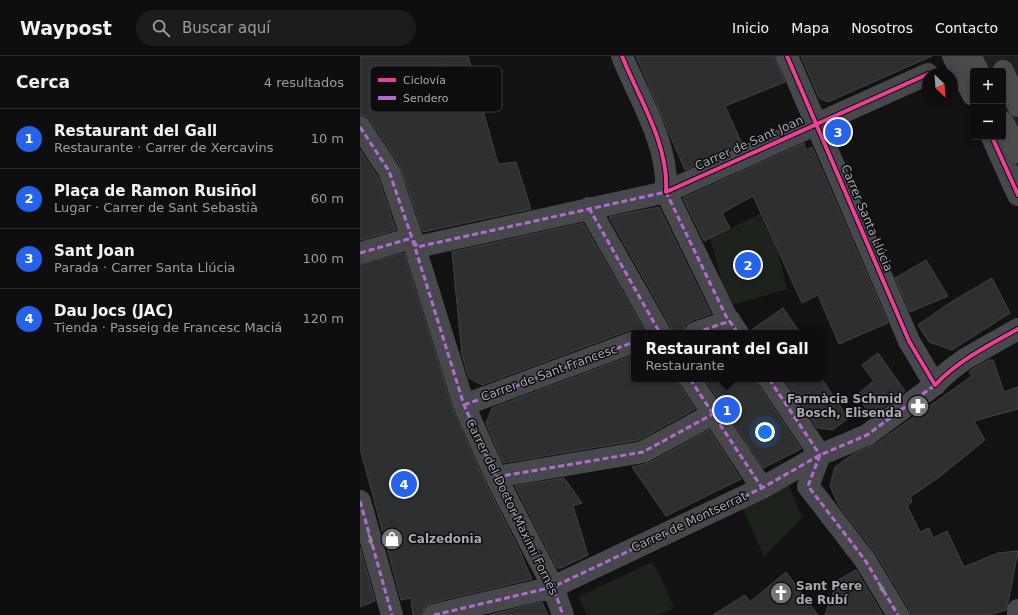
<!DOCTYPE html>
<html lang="es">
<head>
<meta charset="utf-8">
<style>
	body { margin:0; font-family:"DejaVu Sans",sans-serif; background:#1c1c1c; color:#f1f3f6 }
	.controls { position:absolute; right:12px; top:12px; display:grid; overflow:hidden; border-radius:4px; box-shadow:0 2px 6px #0003 }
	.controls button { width:36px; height:36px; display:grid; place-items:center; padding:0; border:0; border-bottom:1px solid #2e2e2e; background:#0e0e0e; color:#f1f3f6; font:20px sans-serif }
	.compass { position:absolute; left:562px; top:12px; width:36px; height:36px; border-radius:50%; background:#0e0e0e; box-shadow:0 2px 6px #0003; rotate:155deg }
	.you { position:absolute; left:405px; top:376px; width:14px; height:14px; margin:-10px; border:3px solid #fff; border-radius:50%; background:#1a73e8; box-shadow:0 0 0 6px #1a73e833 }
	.badge { display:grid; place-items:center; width:26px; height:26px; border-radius:50%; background:#2563eb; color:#fff; font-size:13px; font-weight:700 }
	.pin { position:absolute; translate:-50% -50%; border:2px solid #fff; box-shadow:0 1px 4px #0006 }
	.popup { position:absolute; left:271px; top:274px; width:192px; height:52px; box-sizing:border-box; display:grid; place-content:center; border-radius:4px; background:#0e0e0e; filter:drop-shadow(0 1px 3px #0005); font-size:13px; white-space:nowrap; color:#9b9c9e }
	.popup b { font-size:15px; color:#f1f3f6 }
	.popup::after { content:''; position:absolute; left:50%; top:100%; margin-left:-8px; border:8px solid transparent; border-top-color:#0e0e0e }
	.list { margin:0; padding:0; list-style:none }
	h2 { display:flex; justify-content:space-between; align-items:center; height:52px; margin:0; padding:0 16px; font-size:17px }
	h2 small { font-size:13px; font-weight:400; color:#9b9c9e }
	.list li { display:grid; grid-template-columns:26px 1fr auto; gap:12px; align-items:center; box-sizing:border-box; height:60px; padding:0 16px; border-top:1px solid #2e2e2e }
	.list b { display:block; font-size:15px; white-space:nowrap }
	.list p { margin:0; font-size:13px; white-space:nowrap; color:#9b9c9e }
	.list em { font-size:13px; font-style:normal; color:#9b9c9e }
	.icon { flex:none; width:22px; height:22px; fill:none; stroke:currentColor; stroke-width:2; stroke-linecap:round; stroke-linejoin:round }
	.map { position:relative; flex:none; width:658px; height:559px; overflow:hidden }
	header { display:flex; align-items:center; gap:24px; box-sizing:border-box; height:56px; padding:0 20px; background:#0e0e0e; border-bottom:1px solid #2e2e2e }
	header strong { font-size:19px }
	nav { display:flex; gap:22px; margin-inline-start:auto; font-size:14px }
	.search { width:280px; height:36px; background:#1c1c1c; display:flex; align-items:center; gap:10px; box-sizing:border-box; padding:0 14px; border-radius:22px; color:#9b9c9e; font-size:15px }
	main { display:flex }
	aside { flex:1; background:#0e0e0e }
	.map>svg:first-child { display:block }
	.green { fill:#1d221d }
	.building { fill:#2e2f30; stroke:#424346; fill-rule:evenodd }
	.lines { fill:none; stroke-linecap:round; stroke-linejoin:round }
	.minor { stroke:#47484b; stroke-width:22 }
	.major { stroke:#4a4b4d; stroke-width:22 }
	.quiet { stroke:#b06ccc; stroke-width:3; stroke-dasharray:6 3; stroke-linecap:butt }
	.cycleway-casing { stroke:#0d0d0e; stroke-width:6 }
	.cycleway { stroke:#ea4096; stroke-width:4 }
	.oneway { fill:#898d93 }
	.labels { text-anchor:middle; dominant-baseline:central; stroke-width:3; stroke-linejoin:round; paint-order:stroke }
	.street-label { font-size:12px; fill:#a5aab2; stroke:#0d0d0e }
	.poi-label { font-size:12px; font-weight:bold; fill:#a5aab2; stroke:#0d0d0e; text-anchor:start }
	.key { fill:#0d0d0e; stroke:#3b3c3f; stroke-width:1 }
	.key-label { font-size:11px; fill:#a5aab2 }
</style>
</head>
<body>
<header>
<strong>Waypost</strong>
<div class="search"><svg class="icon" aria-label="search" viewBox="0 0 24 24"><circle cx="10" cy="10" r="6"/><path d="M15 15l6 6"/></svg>Buscar aquí</div>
<nav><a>Inicio</a><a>Mapa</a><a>Nosotros</a><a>Contacto</a></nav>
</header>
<main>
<aside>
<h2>Cerca<small>4 resultados</small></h2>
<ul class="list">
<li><span class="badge">1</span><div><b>Restaurant del Gall</b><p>Restaurante · Carrer de Xercavins</p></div><em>10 m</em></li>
<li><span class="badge">2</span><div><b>Plaça de Ramon Rusiñol</b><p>Lugar · Carrer de Sant Sebastià</p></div><em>60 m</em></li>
<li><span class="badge">3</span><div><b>Sant Joan</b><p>Parada · Carrer Santa Llúcia</p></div><em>100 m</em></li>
<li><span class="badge">4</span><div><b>Dau Jocs (JAC)</b><p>Tienda · Passeig de Francesc Maciá</p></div><em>120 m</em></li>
</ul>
</aside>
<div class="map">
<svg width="658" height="559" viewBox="0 0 658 559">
	<rect width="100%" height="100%" fill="#121213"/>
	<path class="green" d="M600,0H658V127L643,81V15H613Z
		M400,158L418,196L427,233L373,249L362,227L350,182Z
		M428,427L442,462L404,501L381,449Z
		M292,506L301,521L314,552L299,559H227L218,541Z"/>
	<path class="building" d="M0,0H108L138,108L156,106L171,153L63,176L39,108L10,64L6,60L0,59ZM83,8L93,38L60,47L46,17Z
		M276,0H415L425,26L365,50L382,88L325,114Z
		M441,0H572L468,46L459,42Z
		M444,87L446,94L452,91L528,267L479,288L458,239L442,247L393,140L362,157L370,172L344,185L323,142Z
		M0,94L18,121L36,174L0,184Z
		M299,151L351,258L331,265L325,269L323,277H312L311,271L249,161Z
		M223,167L286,277L276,274H270L122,329L109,322L102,299L92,196Z
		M44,197L93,354L125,426L162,499L161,498L172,523L71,547L65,550L62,559H53L51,542L41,544L0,392V209Z
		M566,204L588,240L550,256L535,222Z
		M632,222L650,257L592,294L569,286L558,269L591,246Z
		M423,252L440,277H390V275Z
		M518,297L545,335L509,362L499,337L514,325L502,309Z
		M274,299V323H318L320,330L335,353L279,384L143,407L126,367L132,352Z
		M629,304H633L644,336L658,331V353L614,365L625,384L578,422L550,441L552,446L547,450L560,476L569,472L573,482L587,475L604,511L638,497L658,495L648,547L646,554L629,559H550L549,553L516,498L479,450L470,430L475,411L493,398L514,389L612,320L609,316L612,313Z
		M345,323H397L399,330L441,393L403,412Z
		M424,323H462L488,362L473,374L457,372Z
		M349,374L381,423L306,460L272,411L289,407Z
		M204,422L222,447L213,450L228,499L201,512H197L155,430Z
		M0,491L15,545L0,551Z
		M496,514L523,559H465L478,524Z
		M426,516L458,559H353L385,539L390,546Z
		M182,546L188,559H129Z"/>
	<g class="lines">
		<path class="minor" d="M262,0C279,43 309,88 306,136L366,260L378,277
			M427,0L549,285L575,329
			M593,0L613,39
			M0,71L29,115L52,182L104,349L136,421L193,531L203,559
			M632,81L658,139
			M229,152L300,277
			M52,182L57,191L306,136L568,18
			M0,197L52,182
			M335,277L370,265
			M330,323L402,432
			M409,323L460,399
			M104,349L274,286
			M460,399L448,430L505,504L538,559
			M136,421L283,396L353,358
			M0,445L32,559
			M74,559L193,531L402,432L460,399L507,379L568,334L589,315L605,303L658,273
			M658,559V554"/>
		<path class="major" d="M610,0L618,15
			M643,15L658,50
			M643,66L658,96"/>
		<path class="quiet" d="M0,71L29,115L52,182L104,349L136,421L193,531L203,559
			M229,152L300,277
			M54,185L57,191L306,136L366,260L378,277
			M0,197L52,182
			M335,277L370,265
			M330,323L402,432
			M409,323L460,399
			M104,349L274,286
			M460,399L448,430L505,504L538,559
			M136,421L283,396L353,358
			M0,445L32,559
			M74,559L193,531L402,432L460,399L507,379L575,329"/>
		<g class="cycleway-casing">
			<path id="cycleway" d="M262,0C279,43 309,88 306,136L568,18
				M427,0L549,285L575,329C599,304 629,289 658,273
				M632,81L658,139"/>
		</g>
		<use href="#cycleway" class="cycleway"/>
	</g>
	<defs><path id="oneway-solid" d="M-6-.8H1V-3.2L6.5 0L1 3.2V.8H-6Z"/></defs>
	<g class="oneway">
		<use href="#oneway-solid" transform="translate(10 483) rotate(74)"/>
		<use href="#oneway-solid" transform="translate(521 531) rotate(60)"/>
	</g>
	<defs>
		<g id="pharmacy-disc" transform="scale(1.15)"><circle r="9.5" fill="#72757a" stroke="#0d0d0e"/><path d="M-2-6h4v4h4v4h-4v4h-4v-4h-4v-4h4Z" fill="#fff"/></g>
		<g id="shop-disc" transform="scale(1.15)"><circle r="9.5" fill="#72757a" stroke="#0d0d0e"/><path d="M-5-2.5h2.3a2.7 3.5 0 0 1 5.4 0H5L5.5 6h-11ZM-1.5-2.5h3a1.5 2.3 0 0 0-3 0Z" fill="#fff"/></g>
		<g id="church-disc" transform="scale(1.15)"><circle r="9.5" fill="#72757a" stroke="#0d0d0e"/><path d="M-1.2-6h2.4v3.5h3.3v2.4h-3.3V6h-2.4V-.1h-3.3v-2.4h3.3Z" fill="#fff"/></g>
	</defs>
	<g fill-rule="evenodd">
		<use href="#pharmacy-disc" x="558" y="350"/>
		<use href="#shop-disc" x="32" y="483"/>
		<use href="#church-disc" x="421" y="537"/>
	</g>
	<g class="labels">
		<g class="street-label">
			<text transform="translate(389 87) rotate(-24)">Carrer de Sant Joan</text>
			<text transform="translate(507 162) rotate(67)">Carrer Santa Llúcia</text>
			<text transform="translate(189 317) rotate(-20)">Carrer de Sant Francesc</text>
			<text transform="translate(152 451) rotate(64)">Carrer del Doctor Maximí Fornés</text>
			<text transform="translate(329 466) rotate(-25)">Carrer de Montserrat</text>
		</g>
		<g class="poi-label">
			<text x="542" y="343" text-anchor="end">Farmàcia Schmid<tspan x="542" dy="14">Bosch, Elisenda</tspan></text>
			<text x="48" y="483">Calzedonia</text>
			<text x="436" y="530">Sant Pere<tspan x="436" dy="14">de Rubí</tspan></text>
		</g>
	</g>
	<rect x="10" y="10" width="132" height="46" rx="6" class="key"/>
	<rect x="18" y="22" width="18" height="4" fill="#ea4096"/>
	<rect x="18" y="40" width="18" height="4" fill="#b06ccc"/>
	<g class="key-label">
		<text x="43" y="28">Ciclovía</text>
		<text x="43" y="46">Sendero</text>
	</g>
</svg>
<div class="controls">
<button>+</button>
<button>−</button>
</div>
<svg class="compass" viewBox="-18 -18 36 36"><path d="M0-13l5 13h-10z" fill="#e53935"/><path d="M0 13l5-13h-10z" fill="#9b9c9e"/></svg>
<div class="you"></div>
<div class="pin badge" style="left:367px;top:354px">1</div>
<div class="popup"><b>Restaurant del Gall</b>Restaurante</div>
<div class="pin badge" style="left:388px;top:209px">2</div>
<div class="pin badge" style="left:478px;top:76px">3</div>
<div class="pin badge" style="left:44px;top:428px">4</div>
</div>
</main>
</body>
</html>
